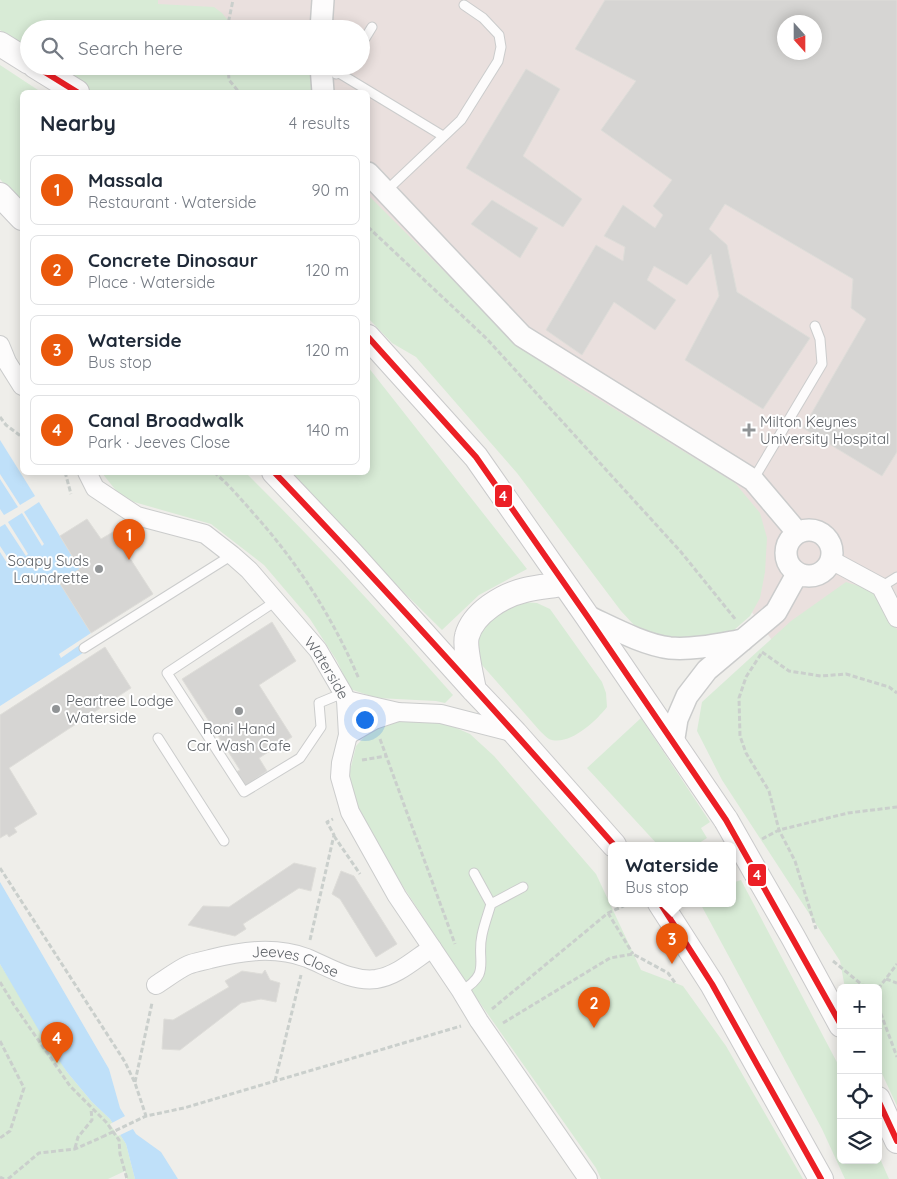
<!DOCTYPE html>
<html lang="en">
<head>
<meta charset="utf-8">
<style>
	body { margin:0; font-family:Quicksand,sans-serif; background:#f2f2f3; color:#1f2937 }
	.controls { position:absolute; right:15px; bottom:15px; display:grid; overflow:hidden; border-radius:8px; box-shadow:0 2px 12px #0003 }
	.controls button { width:45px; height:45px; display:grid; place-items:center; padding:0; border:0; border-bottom:1px solid #e0e1e3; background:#fff; color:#1f2937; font:25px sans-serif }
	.compass { position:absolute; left:777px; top:15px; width:45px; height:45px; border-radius:50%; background:#fff; box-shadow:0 2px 12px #0003; rotate:159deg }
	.you { position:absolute; left:364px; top:719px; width:18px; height:18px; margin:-12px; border:4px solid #fff; border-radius:50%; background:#1a73e8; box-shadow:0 0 0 8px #1a73e833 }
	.badge { display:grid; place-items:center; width:32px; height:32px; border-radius:50%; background:#ea580c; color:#fff; font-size:16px; font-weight:700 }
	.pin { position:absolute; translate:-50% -41px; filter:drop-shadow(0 1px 2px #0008) }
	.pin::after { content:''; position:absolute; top:26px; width:18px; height:15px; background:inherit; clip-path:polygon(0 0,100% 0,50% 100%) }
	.popup { position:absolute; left:608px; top:842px; width:128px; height:65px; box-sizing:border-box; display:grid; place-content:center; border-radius:8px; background:#fff; filter:drop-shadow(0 1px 4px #0005); font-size:16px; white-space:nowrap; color:#747a83 }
	.popup b { font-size:19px; color:#1f2937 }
	.popup::after { content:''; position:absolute; left:50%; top:100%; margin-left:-10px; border:10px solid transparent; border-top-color:#fff }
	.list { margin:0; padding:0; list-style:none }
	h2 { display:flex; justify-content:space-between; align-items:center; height:65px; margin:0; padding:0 20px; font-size:21px }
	h2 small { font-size:16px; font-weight:400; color:#747a83 }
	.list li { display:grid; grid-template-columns:32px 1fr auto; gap:15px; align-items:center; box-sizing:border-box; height:70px; margin:0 10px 10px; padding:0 10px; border:1px solid #e0e1e3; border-radius:8px }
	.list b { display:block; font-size:19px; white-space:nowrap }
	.list p { margin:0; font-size:16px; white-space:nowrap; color:#747a83 }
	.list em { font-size:16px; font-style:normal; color:#747a83 }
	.icon { flex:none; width:28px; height:28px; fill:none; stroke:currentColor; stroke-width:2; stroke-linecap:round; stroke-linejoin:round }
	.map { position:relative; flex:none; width:897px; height:1179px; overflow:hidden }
	.search { position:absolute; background:#fff; box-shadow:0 2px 12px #0003; left:20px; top:20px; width:350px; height:55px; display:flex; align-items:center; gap:12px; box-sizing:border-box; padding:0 18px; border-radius:28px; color:#747a83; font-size:19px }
	.panel { position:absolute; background:#fff; box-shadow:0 2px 12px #0003; left:20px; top:90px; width:350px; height:385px; border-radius:8px }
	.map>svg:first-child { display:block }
	.medical { fill:#eae0de; fill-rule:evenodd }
	.green { fill:#d8ebd6 }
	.water { fill:#bfe0f9 }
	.pier { fill:#efeeea }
	.building { fill:#d6d5d3; stroke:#deddd9; fill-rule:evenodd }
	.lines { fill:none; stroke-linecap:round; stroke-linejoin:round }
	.service-casing { stroke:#cbcccc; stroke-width:11 }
	.minor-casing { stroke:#cbcccc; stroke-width:20 }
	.tertiary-casing { stroke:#cbcccc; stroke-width:24 }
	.secondary-casing { stroke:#cacacb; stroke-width:26 }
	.path { stroke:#cacfcc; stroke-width:3; stroke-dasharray:5 2.5; stroke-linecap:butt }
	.service { stroke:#fdfcfc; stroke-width:9 }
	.minor { stroke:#fdfcfc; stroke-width:18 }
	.tertiary { stroke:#fdfcfc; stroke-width:21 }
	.secondary { stroke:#fdfcfc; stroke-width:24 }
	.secondary-bridge-casing { stroke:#cacacb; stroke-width:26; stroke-linecap:butt }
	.path-bridge { stroke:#cacfcc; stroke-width:3; stroke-dasharray:5 2.5; stroke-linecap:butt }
	.secondary-bridge { stroke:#fdfcfc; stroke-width:24 }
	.bus-1-casing { stroke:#fff; stroke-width:10 }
	.bus-1 { stroke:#ec1f25; stroke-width:6 }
	.poi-dot { fill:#919496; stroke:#fff; stroke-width:2 }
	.labels { text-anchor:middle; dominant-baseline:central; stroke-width:4; stroke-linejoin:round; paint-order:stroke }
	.poi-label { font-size:15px; fill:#5f6368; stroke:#fff; text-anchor:start }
	.street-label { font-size:15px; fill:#5f6368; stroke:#fff }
	.line-badge { stroke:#fff; stroke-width:2 }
	.badge-label { font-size:14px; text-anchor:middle; font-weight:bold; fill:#fff }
</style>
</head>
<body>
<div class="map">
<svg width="897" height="1179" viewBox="0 0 897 1179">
	<rect width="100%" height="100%" fill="#efeeea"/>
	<path class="medical" d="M84,0H897V740L782,654L731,583L368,259V92H185L157,66H361V29H116ZM784,22H814V52H784Z"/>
	<path class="green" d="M0,0H158V4L214,7L222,13L235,29H29V51L0,30Z
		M0,65L41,92H22V205L0,179Z
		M51,66H310L318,92H88Z
		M368,195L521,348L569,381L735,483L760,513L767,538L765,572L760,598L750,616L734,630L717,636L694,641L666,638L634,625L621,611L517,473L416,357L392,343L368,318Z
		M368,367L527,569L479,595L442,630L283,473L368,472Z
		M102,473H246C318,544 386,619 453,695L445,703L436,701L377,698L350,689L337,661L310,619L264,565L211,524L134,502L118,493Z
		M846,582L871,590L897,630V1106L878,1065V988H845L840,961L722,780L697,731L702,702L791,621Z
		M521,602L537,603L550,609L602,682L606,693L607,707C596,721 569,747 549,739C546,737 542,733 540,731L482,665L475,653L476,637L485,619Z
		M641,718L710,822L701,828L707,838L696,845H658L587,768Z
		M406,720H429L447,724L470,734L494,756L596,874L641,970L683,986L726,1046L803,1179H601L596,1168L442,949L425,920L376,845L351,796L350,771L356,746L370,731L384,724Z
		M732,877L735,882L741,880L841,1070V1160H878V1154L889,1179H845L822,1129L700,903H732Z
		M0,964L67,1072L92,1102L110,1119L126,1144L135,1179H127L125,1171L108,1179H0Z"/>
	<path class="water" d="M0,440L35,496L20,505L0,474Z
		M0,479L18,507L4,515L0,509Z
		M39,502L80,569L59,582L91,633L59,654L61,658L81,644L86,651L0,706V552L9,566L12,564L0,546V527L5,524L26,556L28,554L8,522L22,513L42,546L44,544L24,512Z
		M0,882L109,1069L120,1108L136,1134L161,1152L178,1179H135L126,1144L110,1119L92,1102L67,1072L41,1034L0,964Z"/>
	<path class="pier" d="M127,1115L135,1128L118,1136L110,1124Z"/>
	<path class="building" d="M605,0H897V452L882,476L803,428L866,319L851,308L853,279L725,204L709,229L727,245L737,292L810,338L763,409L685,360L719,296L711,254L687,285L654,266L647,280L676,300L655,330L614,302L582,355L546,330L596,245L623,261L625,247L604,236L623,205L655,228L663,215L653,206L672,180L601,130L636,81L575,49ZM784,22H814V52H784Z
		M526,69L560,89L523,156L582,199L563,227L466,168Z
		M492,200L538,228L520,258L471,224Z
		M87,519L101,539L113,532L153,594L91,633L59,582L80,569L60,536Z
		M272,622L296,661L259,685L292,737L259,758L267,771L245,786L236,772L240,770L182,679Z
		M105,647L131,688L9,768L37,814L14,828L17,832L9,837L7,834L0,838V715Z
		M294,863L316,868L311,891L299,888L243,924L246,929L235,936L188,925L203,906L229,907Z
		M341,871L354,876L397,944L376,957L340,899L332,894Z
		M265,970L270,980L280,983L276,1002L261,999L241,1003L180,1050L162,1049L164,1019L173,1020L229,987L225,981L242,971L262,974Z"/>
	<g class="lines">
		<g class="service-casing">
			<path id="service" d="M361,45L372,27
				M339,73L443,136
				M336,74L339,73L348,66
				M385,192L461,120L498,61L501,47L499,35L483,18L464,5
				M753,480L822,364L820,339L815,326
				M881,587L897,577
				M276,601L167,673L244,792L300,758L321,727L319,703L343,693
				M84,648L232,555
				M158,738L224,841
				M491,904L523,887
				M461,991C492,973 476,962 482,935C484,925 488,914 491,904L474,873"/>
		</g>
		<g class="minor-casing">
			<g id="minor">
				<path d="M0,345L7,362L22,386"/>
				<path id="s1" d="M87,472L95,488L137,516L205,534L232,555L249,570L318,650L343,693L346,700L348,735L341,763L340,777L350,812L397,896L461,991L479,1021L588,1179"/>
				<path d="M831,560L881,587L897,618"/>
				<path d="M346,700L398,712L441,714L515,733"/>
				<path d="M348,735L374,720L398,712"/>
				<path id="s2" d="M156,985C166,979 177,970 188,965C195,962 203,961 210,959C242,951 275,946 307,958C329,967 351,982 376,979C397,976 415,959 432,948"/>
			</g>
		</g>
		<g class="tertiary-casing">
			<path id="tertiary" d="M321,29L323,0
				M321,66L323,92
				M368,173L522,336L753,480L797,532
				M786 553a23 23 0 1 1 46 0a23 23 0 1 1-46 0Z
				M587,616C611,627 644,645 670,648C694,650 720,644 743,640
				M673,744L677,719L687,696L707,670L776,612L797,574"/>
		</g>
		<g class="secondary-casing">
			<path id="secondary" d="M0,44L29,62
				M35,66L77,92
				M0,195L22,218
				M368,337L476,457L587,616L726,820
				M274,472L350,552L474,690L515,733L614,845
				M474,690C472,679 464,646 467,636C473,613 503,595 525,590C537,587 551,586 563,584
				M755,871L793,937L841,1025
				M660,903L712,984L821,1179
				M878,1099L897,1141"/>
		</g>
		<path class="path" d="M227,29L233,0
			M228,66L229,80L239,92
			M368,227L487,339L681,552L736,620
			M0,417L6,425L22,437
			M65,472L71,494
			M214,472C229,485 241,499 254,514C298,563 333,618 359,679
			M762,652L789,671L821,676L846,674L889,687L897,693
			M761,654L746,677L739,698L740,736L746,753L769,791L779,830L795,861L816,929
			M380,739L455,944
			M362,760L386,756
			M334,836L360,874
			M762,839L779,830L848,813L897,807
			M0,868L125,1062L135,1083L146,1116L184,1108L461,1026
			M608,913L633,954
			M310,940L334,835L327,822L333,819
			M833,961L866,988
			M886,979L897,983
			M0,982L14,1005L70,1086L106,1122L119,1140L120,1154L127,1179
			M878,989L897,964
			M878,1006L897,1057
			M492,1009L608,913L630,903
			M503,1023L610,958L633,954L668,973L676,984
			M0,1041L24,1088L10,1131L0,1138
			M275,1081L301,975
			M135,1082L152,1003
			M75,1148L78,1137L92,1120L91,1109
			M0,1177L4,1179
			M8,1179L39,1153L75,1149L102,1137"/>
		<use href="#service" class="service"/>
		<use href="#minor" class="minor"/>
		<use href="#tertiary" class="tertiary"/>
		<use href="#secondary" class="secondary"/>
		<g class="secondary-bridge-casing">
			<path id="secondary-bridge" d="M726,820L755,871"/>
		</g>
		<path class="path-bridge" d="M102,1137L146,1116"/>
		<use href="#secondary-bridge" class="secondary-bridge"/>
		<g class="bus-1-casing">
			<path id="bus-1" d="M35,66L77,92
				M368,337L476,457L587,616L726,820L841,1025
				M274,472C390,594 503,719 614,845
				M660,903L712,984L821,1179
				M878,1100L897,1141"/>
		</g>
		<use href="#bus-1" class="bus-1"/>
	</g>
	<g class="poi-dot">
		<path d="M746.5 422.5h5v5h5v5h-5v5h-5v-5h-5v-5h5z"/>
		<circle cx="99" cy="569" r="5"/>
		<circle cx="56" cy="709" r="5"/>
		<circle cx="239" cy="711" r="5"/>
	</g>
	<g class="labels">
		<g class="poi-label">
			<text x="760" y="421">Milton Keynes<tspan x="760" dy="17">University Hospital</tspan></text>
			<text x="89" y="560" text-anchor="end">Soapy Suds<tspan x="89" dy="17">Laundrette</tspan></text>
			<text x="66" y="700">Peartree Lodge<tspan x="66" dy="17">Waterside</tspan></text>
			<text x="239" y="728" text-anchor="middle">Roni Hand<tspan x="239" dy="17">Car Wash Cafe</tspan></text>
		</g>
		<g class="street-label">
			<text stroke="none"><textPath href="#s1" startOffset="321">Waterside</textPath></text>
			<text stroke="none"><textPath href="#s2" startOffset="148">Jeeves Close</textPath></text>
		</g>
	</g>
	<g class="line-badge">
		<rect x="494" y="484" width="19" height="24" rx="5" fill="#ec1f25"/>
		<rect x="747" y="863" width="20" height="24" rx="5" fill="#ec1f25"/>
	</g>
	<g class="badge-label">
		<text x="503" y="501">4</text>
		<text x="757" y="880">4</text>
	</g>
</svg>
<div class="controls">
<button>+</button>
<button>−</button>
<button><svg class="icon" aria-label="locate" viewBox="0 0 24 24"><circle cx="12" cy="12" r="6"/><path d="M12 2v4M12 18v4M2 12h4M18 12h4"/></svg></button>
<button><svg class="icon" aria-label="layers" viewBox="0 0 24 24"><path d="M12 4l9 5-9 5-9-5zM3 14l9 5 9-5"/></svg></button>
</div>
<svg class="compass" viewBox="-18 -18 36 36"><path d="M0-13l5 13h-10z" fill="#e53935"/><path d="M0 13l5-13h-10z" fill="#747a83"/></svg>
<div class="you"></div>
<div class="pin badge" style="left:129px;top:560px">1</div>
<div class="pin badge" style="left:594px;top:1028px">2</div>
<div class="pin badge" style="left:672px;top:964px">3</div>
<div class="popup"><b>Waterside</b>Bus stop</div>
<div class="pin badge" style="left:57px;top:1063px">4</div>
<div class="search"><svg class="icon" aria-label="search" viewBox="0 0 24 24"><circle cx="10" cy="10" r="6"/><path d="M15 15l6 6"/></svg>Search here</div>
<section class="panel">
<h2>Nearby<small>4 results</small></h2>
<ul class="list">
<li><span class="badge">1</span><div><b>Massala</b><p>Restaurant · Waterside</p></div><em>90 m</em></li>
<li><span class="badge">2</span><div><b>Concrete Dinosaur</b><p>Place · Waterside</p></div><em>120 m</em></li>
<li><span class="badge">3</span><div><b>Waterside</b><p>Bus stop</p></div><em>120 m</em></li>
<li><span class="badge">4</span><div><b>Canal Broadwalk</b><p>Park · Jeeves Close</p></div><em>140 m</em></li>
</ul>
</section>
</div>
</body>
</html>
